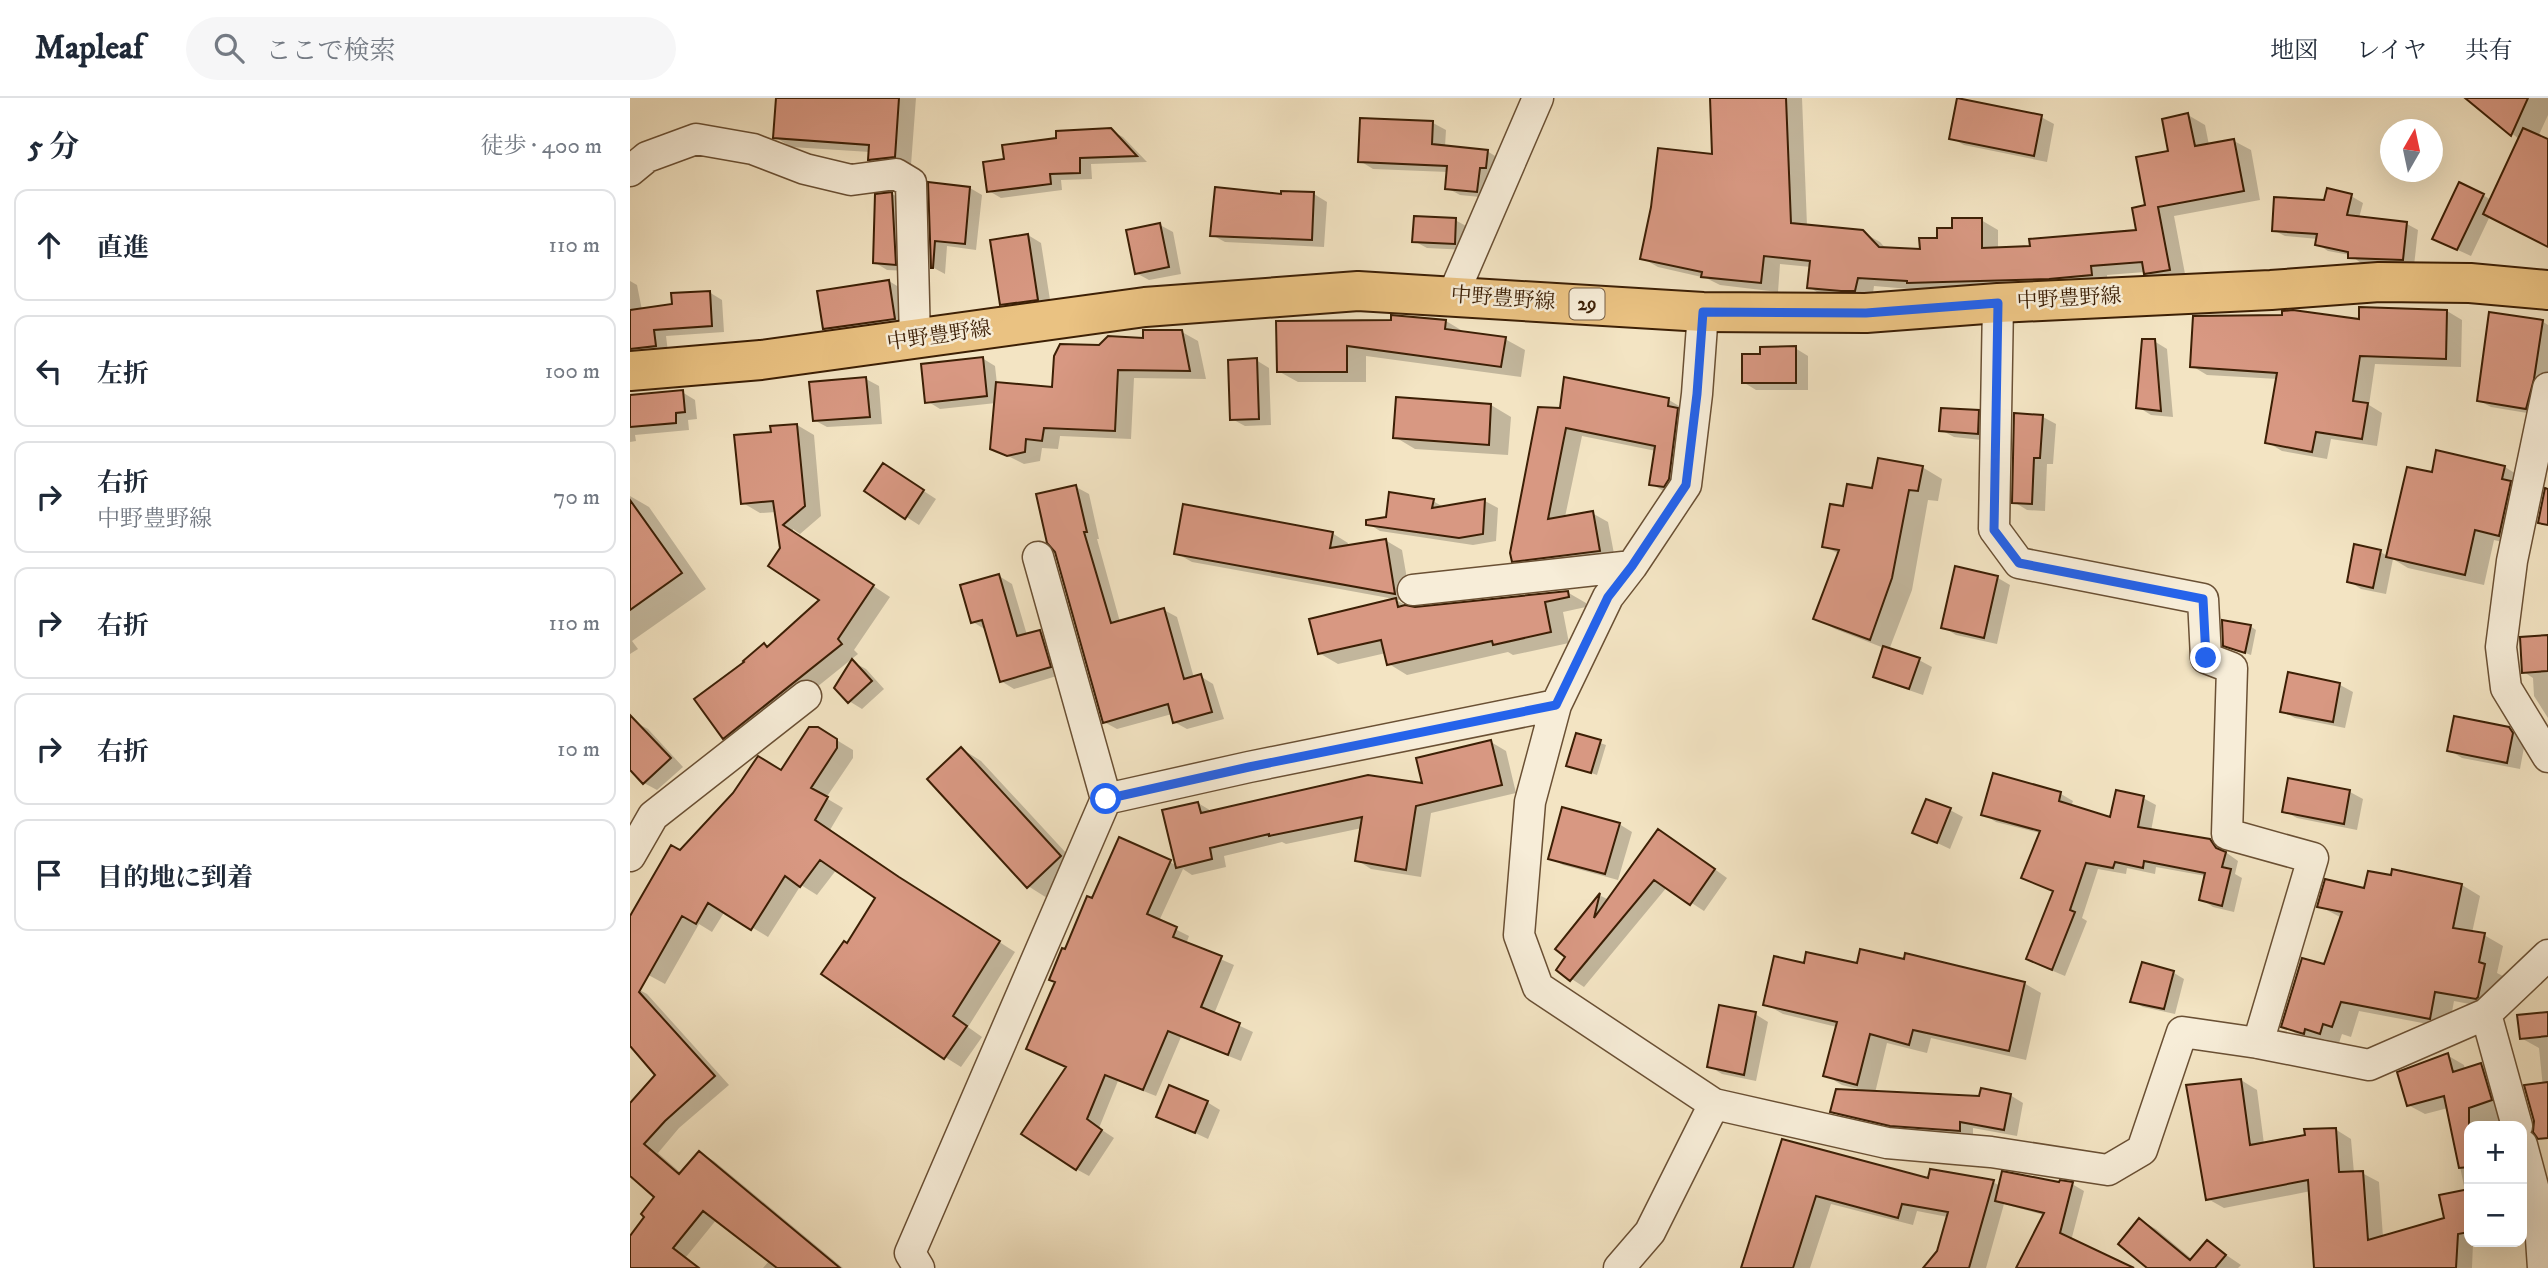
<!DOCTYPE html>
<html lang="ja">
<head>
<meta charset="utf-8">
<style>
	body { margin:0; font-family:"IM FELL DW Pica","Noto Serif JP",serif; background:#f6f6f7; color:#1f2937 }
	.controls { position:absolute; right:21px; bottom:21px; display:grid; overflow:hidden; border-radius:14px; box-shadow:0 7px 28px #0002 }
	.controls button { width:63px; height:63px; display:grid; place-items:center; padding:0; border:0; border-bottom:2px solid #e0e1e3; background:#fff; color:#1f2937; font:35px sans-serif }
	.compass { position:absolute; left:1750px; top:21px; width:63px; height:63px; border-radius:50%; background:#fff; box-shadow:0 7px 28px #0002; rotate:9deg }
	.stop { position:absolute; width:21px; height:21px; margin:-16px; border:5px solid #2563eb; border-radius:50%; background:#fff }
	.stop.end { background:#2563eb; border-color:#fff; box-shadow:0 2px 7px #0008 }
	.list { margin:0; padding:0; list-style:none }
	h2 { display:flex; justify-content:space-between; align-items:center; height:91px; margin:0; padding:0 28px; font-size:30px }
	h2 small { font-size:23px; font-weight:400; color:#747a83 }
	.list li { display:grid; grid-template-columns:46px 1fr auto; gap:21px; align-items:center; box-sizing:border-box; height:112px; margin:0 14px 14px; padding:0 14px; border:2px solid #e0e1e3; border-radius:14px }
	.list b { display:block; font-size:26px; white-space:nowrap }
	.list p { margin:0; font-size:23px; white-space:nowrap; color:#747a83 }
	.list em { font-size:23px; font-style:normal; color:#747a83 }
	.icon { flex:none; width:38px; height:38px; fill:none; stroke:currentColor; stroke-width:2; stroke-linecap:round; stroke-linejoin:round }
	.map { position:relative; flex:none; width:1918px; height:1170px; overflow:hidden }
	header { display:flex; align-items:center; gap:42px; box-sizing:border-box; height:98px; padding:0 35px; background:#fff; border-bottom:2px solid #e0e1e3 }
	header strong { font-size:33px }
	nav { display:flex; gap:38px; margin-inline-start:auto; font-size:24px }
	.search { width:490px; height:63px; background:#f6f6f7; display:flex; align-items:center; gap:18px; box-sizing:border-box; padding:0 24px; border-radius:38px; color:#747a83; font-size:26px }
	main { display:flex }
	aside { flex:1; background:#fff }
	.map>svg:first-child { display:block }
	.shadow { fill:#0003 }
	.building { fill:#d89882; stroke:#3c1f05; stroke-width:2 }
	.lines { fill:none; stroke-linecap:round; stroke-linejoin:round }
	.minor-casing { stroke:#6a5034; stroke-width:33 }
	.primary-casing { stroke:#3c1f05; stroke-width:42 }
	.minor { stroke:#f7edd8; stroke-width:30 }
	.primary { stroke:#eac282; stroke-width:38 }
	.route { stroke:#2563eb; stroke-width:9 }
	.labels { text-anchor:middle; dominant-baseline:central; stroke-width:5; stroke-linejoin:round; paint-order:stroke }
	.shield { fill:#f7edd8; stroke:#745d44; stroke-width:2 }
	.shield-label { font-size:19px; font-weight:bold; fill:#3c1f05 }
	.street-label { font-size:21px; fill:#3c1f05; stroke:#f7edd8 }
</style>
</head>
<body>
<header>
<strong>Mapleaf</strong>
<div class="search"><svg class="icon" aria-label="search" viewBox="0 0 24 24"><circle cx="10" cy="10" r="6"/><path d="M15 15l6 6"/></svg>ここで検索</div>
<nav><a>地図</a><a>レイヤ</a><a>共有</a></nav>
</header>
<main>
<aside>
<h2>5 分<small>徒歩 · 400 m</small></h2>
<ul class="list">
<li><svg class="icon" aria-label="ahead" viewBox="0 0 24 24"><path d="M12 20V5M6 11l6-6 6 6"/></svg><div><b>直進</b></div><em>110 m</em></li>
<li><svg class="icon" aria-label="left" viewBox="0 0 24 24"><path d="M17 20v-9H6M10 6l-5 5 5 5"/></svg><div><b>左折</b></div><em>100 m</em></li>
<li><svg class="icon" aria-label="right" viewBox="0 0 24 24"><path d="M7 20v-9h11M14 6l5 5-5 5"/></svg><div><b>右折</b><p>中野豊野線</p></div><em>70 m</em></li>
<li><svg class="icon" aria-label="right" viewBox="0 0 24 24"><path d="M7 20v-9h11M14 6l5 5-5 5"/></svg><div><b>右折</b></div><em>110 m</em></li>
<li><svg class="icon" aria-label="right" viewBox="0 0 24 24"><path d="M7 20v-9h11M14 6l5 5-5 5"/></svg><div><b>右折</b></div><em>10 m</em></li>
<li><svg class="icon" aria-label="arrive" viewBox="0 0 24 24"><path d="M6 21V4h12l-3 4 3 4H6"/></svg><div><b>目的地に到着</b></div></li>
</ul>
</aside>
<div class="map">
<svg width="1918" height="1170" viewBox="0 0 1918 1170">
	<rect width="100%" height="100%" fill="#f3e4c3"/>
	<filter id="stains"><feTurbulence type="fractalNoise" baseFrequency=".00286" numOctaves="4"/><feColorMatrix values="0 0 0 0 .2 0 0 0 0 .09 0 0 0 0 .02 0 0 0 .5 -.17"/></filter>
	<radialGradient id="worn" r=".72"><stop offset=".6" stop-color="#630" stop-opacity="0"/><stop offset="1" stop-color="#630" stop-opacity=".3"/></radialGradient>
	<path class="shadow" d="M148,0H286L281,67L256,71L240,61V54L161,49L145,39Z
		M1081,0H1172L1177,128L1232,134L1250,144L1257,152L1291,153L1324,132L1351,122L1368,132V151L1402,150L1508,134L1558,17L1575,27L1579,47L1604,43L1621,52L1630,102L1544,118L1556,181L1533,184L1515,174L1477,177L1478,186L1292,192L1244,188L1242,202L1195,199L1179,189L1181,169L1150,166L1148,194L1090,187L1076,180L1028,169L1012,160L1084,58Z
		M1858,0H1918V17L1908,39L1918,43V149L1860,118L1841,158L1817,147L1853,97L1861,102L1889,41L1853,13Z
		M1411,19L1424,26L1417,64L1334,47L1321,40Z
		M803,25L816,32L815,49L857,53L870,61L860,100L830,97L817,90L818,74L743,71L730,63Z
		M480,32L493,39L517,64L461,66L462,81L431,82L432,92L371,100L359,93L376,62Z
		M300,86L340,90L352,97L346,152L317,148L315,176L302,169Z
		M652,94L684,96L697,104L694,149L595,144L582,137L652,98Z
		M262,96L275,103L278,173L257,172L244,164Z
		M1721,98L1733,105L1729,120L1777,126L1788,132L1784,168L1731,165L1720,157L1698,153L1687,146L1688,141L1655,138L1643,132L1695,104Z
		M825,122L838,129L837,152L797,150L784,143Z
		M530,127L543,134L551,176L519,182L506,175Z
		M398,137L411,145L421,208L384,213L371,206Z
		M0,183L7,187L12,212L44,208L79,194L92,202L94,234L36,238L38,254L0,260Z
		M259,183L272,191L277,228L208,238L195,230Z
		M1817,213L1832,222L1831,269L1745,266L1739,307L1752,315L1747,348L1701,341L1697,361L1652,353L1637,344L1648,281L1577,277L1562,268L1731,223Z
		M1861,216L1913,224L1918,227V277L1909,317L1861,309L1848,302Z
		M816,223L836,235L875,241L895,252L891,279L736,258V284H668L648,273V225Z
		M552,234L568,243L576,281L504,280L501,341L430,338L428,351L412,350L410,363L394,366L362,350L366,305L310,311L297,303L352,260L365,268L367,286L424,291L469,249Z
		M1524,243L1537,251L1543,319L1521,317L1508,309Z
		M1165,250L1178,258V292H1126L1113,284L1131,258Z
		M626,262L639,270L641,327L615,328L602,321Z
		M236,281L249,288L252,326L197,329L184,322Z
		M52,294L65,302L67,321L58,322L59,332L5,337L6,343L0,344V298Z
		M768,301L861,307L881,319L878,357L785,351L765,339Z
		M1039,302L1054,311L1055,390L1037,395L1021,386L1026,353L952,338L935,419L962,415L978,424L985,461L900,472L883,462L932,312Z
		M1348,314L1361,322V343L1324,339L1311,332Z
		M1413,319L1426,326L1423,366H1417L1415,413L1397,412L1384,404Z
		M167,327L184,337L191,418L170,436L163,431V435L260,499L224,552L228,556L111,650L94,640L138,550L192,502L152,451L146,414L130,415L113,405L143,335Z
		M1808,354L1875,369L1894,381L1889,448L1864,442L1854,487L1778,470L1763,461L1756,496L1731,491L1719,483L1750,454L1758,458L1803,376Z
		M1292,369L1312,381L1308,403L1298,402L1282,492L1259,552L1289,562L1302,569L1293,597L1258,585L1245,578L1254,550L1205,531L1185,520L1209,456L1194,448L1214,410L1243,392Z
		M266,375L306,401L289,427L236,393Z
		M446,389L459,396L469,441H467L490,524L534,512L547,519L564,580L570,578L583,586L594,621L557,631L544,624L542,616L487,631L474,624Z
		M0,398L19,409L76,491L2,543L8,551L0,556Z
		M803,403L815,410L855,403L868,410L866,443L843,447L750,433L737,425Z
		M702,435L718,445L717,449L755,442L772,452L781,504L562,464L546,455Z
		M369,478L382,486L397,537L410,534L423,541L433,576L384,591L371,583L356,532L343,524Z
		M1368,480L1380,487L1367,546L1326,537L1313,529Z
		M937,494L956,505V509L933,514L939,545L883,557L878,554L777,577L759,566L756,555L708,566L689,555L766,502L781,510Z
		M1620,528L1626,532L1621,557L1601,550Z
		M1918,539V620L1904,598L1903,580L1894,574Z
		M223,564L236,571L254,591L232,611L219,603Z
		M1659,576L1710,587L1723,594L1715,630L1665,620L1652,613Z
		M5,624L18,631L53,669L27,692L14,685L0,669V628Z
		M1879,631L1892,639L1895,644L1890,671L1832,660L1819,652Z
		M947,637L976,647L967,677L938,667Z
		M205,641L223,652V660L196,700L213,710L200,732L286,791L385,854L338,929L352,939L331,969L315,959L217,847L247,799L207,771L187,797L171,787L138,839L95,813L82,834L69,826L35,886L0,867V821L50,754L152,674Z
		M861,644L876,653L886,695L801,715L791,779L741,771L727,762L732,730L656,746L652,744L594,758L596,769L562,777L553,771L529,823L559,838L556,846L604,867L584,916L623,934L611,963L551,939L526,998L488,983L469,1030L484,1040L459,1078L446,1071L438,970L426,884L436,853L463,802L540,764L547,768L568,705L583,714L794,687Z
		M332,651L351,663L450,770L417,800L398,788Z
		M1364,677L1431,696L1443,703L1441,709L1481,722L1513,700L1526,707L1521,733L1580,743L1608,763L1605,776L1612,780L1604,814L1583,809L1571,801L1576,778L1526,769L1525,776L1497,770L1496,776L1468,771L1452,820L1457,823L1435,878L1411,868L1398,861L1425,794L1393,779L1410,735L1366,724L1353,716Z
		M1660,682L1720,694L1733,701L1727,732L1667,720L1654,713Z
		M1320,712L1333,719L1320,751L1284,734Z
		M989,726L1002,734L988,782L933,767L920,760Z
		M1041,740L1097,780L1074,813L1037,789L954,889L928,872L937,859L927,851L971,798L979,802Z
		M1832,787L1850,798L1842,835L1854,837L1873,848L1867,875L1873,878L1865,911L1824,903L1819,930L1729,913L1721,939L1712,936L1709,945L1694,941L1693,946L1672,939L1653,928L1695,868L1712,820L1689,808L1735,792Z
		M1513,866L1544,875L1554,881L1545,916L1513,909L1502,903Z
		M1175,867H1229L1394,885L1411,895L1396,962L1301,940L1297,955L1257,945L1245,995L1351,1000L1380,997L1393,1005L1387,1038L1343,1030V1039L1274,1034L1215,1021L1202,1013L1232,992L1212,987L1195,977L1207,929L1153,916L1135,906Z
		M2,888L17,896L99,987L49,1030L28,1055L52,1076L70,1055L84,1063L213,1170H133L139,1163L87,1121L56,1159L70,1170H9L0,1163V1141L17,1119L27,1099L0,1075V1008L28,977L0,946V890Z
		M1125,916L1138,924L1126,983L1092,976L1079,968Z
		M1918,916V1039L1909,950L1891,940Z
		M1817,957L1834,967L1835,972L1851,967L1867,976L1882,1028H1839V1144H1849L1843,1145L1842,1170H1686L1681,1093L1594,1110L1578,1101L1611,982L1627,992L1634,1046L1705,1031L1721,1041L1724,1075H1732L1749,1084L1753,1139L1816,1121L1835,1093L1818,1010L1795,1016L1778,1007Z
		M577,1004L590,1012L578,1041L529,1018Z
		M1153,1043L1299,1082L1363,1084L1370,1088L1442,1086L1454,1093L1441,1143L1495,1170H1388L1414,1117L1374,1106L1356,1170H1296L1308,1154L1318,1119L1287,1113L1283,1127L1201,1106L1180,1170H1113Z
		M1892,1089L1908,1132L1892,1135Z
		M1510,1122L1526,1131L1563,1162L1577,1144L1611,1167L1608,1170H1519Z"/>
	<path class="building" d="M146,0H269L265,59L238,62L239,47L143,40Z
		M1080,0H1156L1161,125L1233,132L1249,149L1290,151L1289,140H1307V130H1322V120H1352V150L1400,148L1399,141L1506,132L1502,110L1515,107L1506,59L1538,53L1532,21L1558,15L1565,48L1604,41L1614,93L1528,109L1540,172L1514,176L1512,164L1461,168L1462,177L1419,181L1277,185V183L1228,180L1225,193H1211L1177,190L1180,163L1134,158L1131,185L1071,179L1072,174L1010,161L1021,109L1028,50L1082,56Z
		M1327,0L1412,17L1404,58L1319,41Z
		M1835,0H1898L1881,38Z
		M730,20L803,23L802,46L858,52L856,70H850L847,94L815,91L817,68L728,64Z
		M481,30L507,58L450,60V75L420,76L421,86L357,94L353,64L374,61L372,47L426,40V33Z
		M1893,30L1918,41V149L1853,116Z
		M298,84L340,89L335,146L305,143L303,170H301Z
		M1829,84L1854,96L1827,152L1802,141Z
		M585,89L651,96V93L684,94L682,142L580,138Z
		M1697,90L1722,96L1717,117L1777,124L1773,162L1718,160V154L1685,147L1687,136L1642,133L1644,99L1694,102Z
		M262,94L266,167L243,165L245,96Z
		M784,118L826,120L825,146L782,144Z
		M530,125L539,169L505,176L496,132Z
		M398,136L408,202L370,207L360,142Z
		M259,182L265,221L193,231L187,193Z
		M80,193L82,228L24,232L26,248L0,251V212L42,206L41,195Z
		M1729,209L1817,212L1816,261L1730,258L1723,303L1738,305L1732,341L1686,334L1682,354L1635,345L1647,275L1560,269L1563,218L1652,217V213L1663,212L1729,221Z
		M1859,214L1913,222L1904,281L1896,311L1847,303Z
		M761,217L816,222L815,231L876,239L871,269L717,248V274H647L646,223L761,222Z
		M513,232H552L560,273L488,272L485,333L414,330L412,343L396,341L395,354L377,358L360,351L366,284L422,289L424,258L430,246L469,247L478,238L513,240Z
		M1512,241H1525L1531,313L1506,310Z
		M1166,248V285H1112V256H1130V249Z
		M353,259L357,298L295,305L291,266Z
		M627,260L629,321L600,322L598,262Z
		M236,279L240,319L183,323L179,284Z
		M934,279L1039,300L1038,308L1048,310L1039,381L1034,389L1019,387L1025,348L936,330L918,421L963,413L970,453L882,464L880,455L908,309L930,310Z
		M53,292L55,314L46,315V325L0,329V297Z
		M766,299L861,306L859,347L763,340Z
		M1311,310L1349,312L1348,336L1309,333Z
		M1384,315L1413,317L1410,360H1404L1402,406L1382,405Z
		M167,326L175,408L153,427L244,487L208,541L212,546L93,641L64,601L114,564L113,563L134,545L137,549L189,502L138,468L150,450L143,403L111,406L104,337L141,334L140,328Z
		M1806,352L1875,368L1872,381L1881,383L1869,438L1845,432L1835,477L1756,459L1777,369L1802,374Z
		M1248,360L1293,368L1288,393L1279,392L1262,480L1240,542L1183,521L1209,452L1192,449L1200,406L1213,408L1217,386L1242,390Z
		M253,365L294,392L275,421L234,393Z
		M446,387L457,434H454L481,525L534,510L554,581L571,576L582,614L543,625L538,606L473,625L425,454L417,445L406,396Z
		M1915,390L1918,391V427L1908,425Z
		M759,394L804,401L802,410L855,401L853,436L829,440L736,427V422L756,419Z
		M0,402L52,475L0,512Z
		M553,406L703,434L700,450L756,441L765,496L544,456Z
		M1724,446L1751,452L1743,490L1717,484Z
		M1325,468L1368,478L1354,540L1311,530Z
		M369,476L387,538L410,532L421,569L370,584L352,522L341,525L330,487Z
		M938,493L939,499L915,504L921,534L863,547L862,543L757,567L751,542L688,556L679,521L766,500L768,509L775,507L785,509Z
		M1592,522L1621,527L1615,555L1593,548Z
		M1918,537V573L1892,575L1890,539Z
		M1253,548L1290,560L1279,591L1243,579Z
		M222,561L242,583L218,605L204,590Z
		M1658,574L1710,585L1703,624L1650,614Z
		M0,617L41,660L13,686L0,672Z
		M1824,618L1879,629L1883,635L1877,665L1817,653Z
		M179,629H188L207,641V650L181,690L198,699L185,722L269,779L370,843L323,918L337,928L314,961L191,876L214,843L217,845L245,800L190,762L170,789L155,778L121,832L78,805L66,826L52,818L9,894L85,978L35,1023L14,1046L49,1076L69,1053L210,1170H147L73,1113L43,1150L69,1170H0V1138L14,1119L11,1116L24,1099L0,1078V1005L25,977L0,948V818L41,747L50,752L103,695L128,658L151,672Z
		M946,635L971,642L961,675L936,668Z
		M861,642L872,687L786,708L776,772L725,763L732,719L639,738V736L580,750L582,761L546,770L532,712L568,704L571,715L738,677L792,685L786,660Z
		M331,649L431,758L397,790L297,681Z
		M1363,675L1431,694L1429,703L1480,719L1486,692L1514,698L1508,729L1580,741L1586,750L1596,754L1592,769L1601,771L1592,808L1569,802L1575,775L1514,763L1513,770L1485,764L1483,770L1456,765L1440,812L1445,814L1422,872L1396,861L1423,793L1391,780L1410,733L1351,717Z
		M1658,680L1720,692L1714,726L1652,714Z
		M1296,701L1321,710L1307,745L1282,735Z
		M932,709L990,725L975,776L918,761Z
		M1028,731L1085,771L1060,807L1024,782L940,883L926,872L935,859L925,851L970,795L964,820Z
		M489,739L541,762L517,816L547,829L543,839L592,858L571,909L610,925L598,957L538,933L513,992L475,977L457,1021L472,1032L446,1072L391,1036L436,969L396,951L425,884L419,882L432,850L435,851L457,798L462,800Z
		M1762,771L1832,786L1823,830L1855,835L1849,864L1855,866L1848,899L1846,901L1805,894L1800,921L1711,904L1702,929L1693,926L1690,936L1675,931L1674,936L1651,929L1672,860L1694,866L1712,814L1687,809L1695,781L1734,790L1738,773L1761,777Z
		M1230,851L1274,861L1275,855L1395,884L1379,953L1283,932L1279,947L1240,936L1227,987L1193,978L1207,924L1133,907L1144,858L1174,865L1176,854L1227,865Z
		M1512,864L1544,873L1534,911L1500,904Z
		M1089,907L1126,914L1114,977L1077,969Z
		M1918,914V938L1890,941L1887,917Z
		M1818,955L1823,974L1851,965L1862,1002L1839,1010V1069L1829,1070L1814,998L1777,1008L1767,974Z
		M1611,981L1620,1047L1675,1037L1674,1031L1706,1030L1709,1074L1733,1073L1738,1142L1814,1120L1809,1097L1839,1091V1134L1828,1136L1826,1170H1684L1678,1082L1576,1102L1556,987Z
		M1918,984V1040L1908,1041L1903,1034L1904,1023L1894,987Z
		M539,987L578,1003L565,1035L526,1019Z
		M1351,990L1381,996L1374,1032L1330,1024V1033L1260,1028L1200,1014L1206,991L1349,998Z
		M1152,1041L1298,1080L1300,1071L1364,1082L1339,1170H1293L1307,1153L1318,1114L1272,1106L1268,1120L1186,1098L1163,1170H1111Z
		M1372,1073L1429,1084L1430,1082L1443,1084L1430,1135L1504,1170H1386L1414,1115L1365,1103Z
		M1509,1120L1560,1162L1577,1142L1596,1157L1585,1170H1517L1488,1146Z"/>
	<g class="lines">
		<g class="minor-casing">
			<path id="minor" d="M0,73L17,59L66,41L123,51L175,71L221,82L266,76L281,85L285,242
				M823,197L908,0
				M1368,205L1364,431L1389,465L1573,501L1576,560L1602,570L1597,736L1683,760L1628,945
				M1073,214L1067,296L1056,387L1002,468L978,499L926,607L900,704L889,837L908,889L1084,1006L1257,1045L1361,1054L1478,1072L1512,1052L1552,934L1628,945L1739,967L1856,916
				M1918,290L1882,463L1871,549L1876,590L1918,659
				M408,459L476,701
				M783,492L1002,468
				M0,758L23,718L176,598
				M1887,1028L1856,916L1918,857
				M1892,1047L1909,1111L1913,1170
				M289,1170L280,1155L476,701L619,669L926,607
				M989,1170L1020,1134L1084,1006"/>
		</g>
		<g class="primary-casing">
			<path id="primary" d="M0,273L131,262L515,209L728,193L1073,214L1236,215L1368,205L1641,192L1749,184L1840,185L1918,192"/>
		</g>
		<use href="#minor" class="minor"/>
		<use href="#primary" class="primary"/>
	</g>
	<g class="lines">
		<path class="route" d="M476,701L619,669L926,607L978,499L1002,468L1056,387L1067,296L1073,214L1236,215L1368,205L1364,432L1389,465L1573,501L1576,560"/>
	</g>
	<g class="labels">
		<rect class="shield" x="939.5" y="190.5" width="35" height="31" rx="5"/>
		<g class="shield-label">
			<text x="957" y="206">29</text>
		</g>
		<g class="street-label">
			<text transform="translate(873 201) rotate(4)">中野豊野線</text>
			<text transform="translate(1439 201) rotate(-3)">中野豊野線</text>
			<text transform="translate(309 238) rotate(-8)">中野豊野線</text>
		</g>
	</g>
	<rect width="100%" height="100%" filter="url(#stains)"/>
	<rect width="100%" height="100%" fill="url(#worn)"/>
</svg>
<div class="controls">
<button>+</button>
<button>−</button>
</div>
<svg class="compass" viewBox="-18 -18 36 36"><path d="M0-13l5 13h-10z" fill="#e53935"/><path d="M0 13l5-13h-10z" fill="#747a83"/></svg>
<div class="stop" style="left:476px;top:701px"></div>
<div class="stop end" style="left:1576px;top:560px"></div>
</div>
</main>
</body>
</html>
